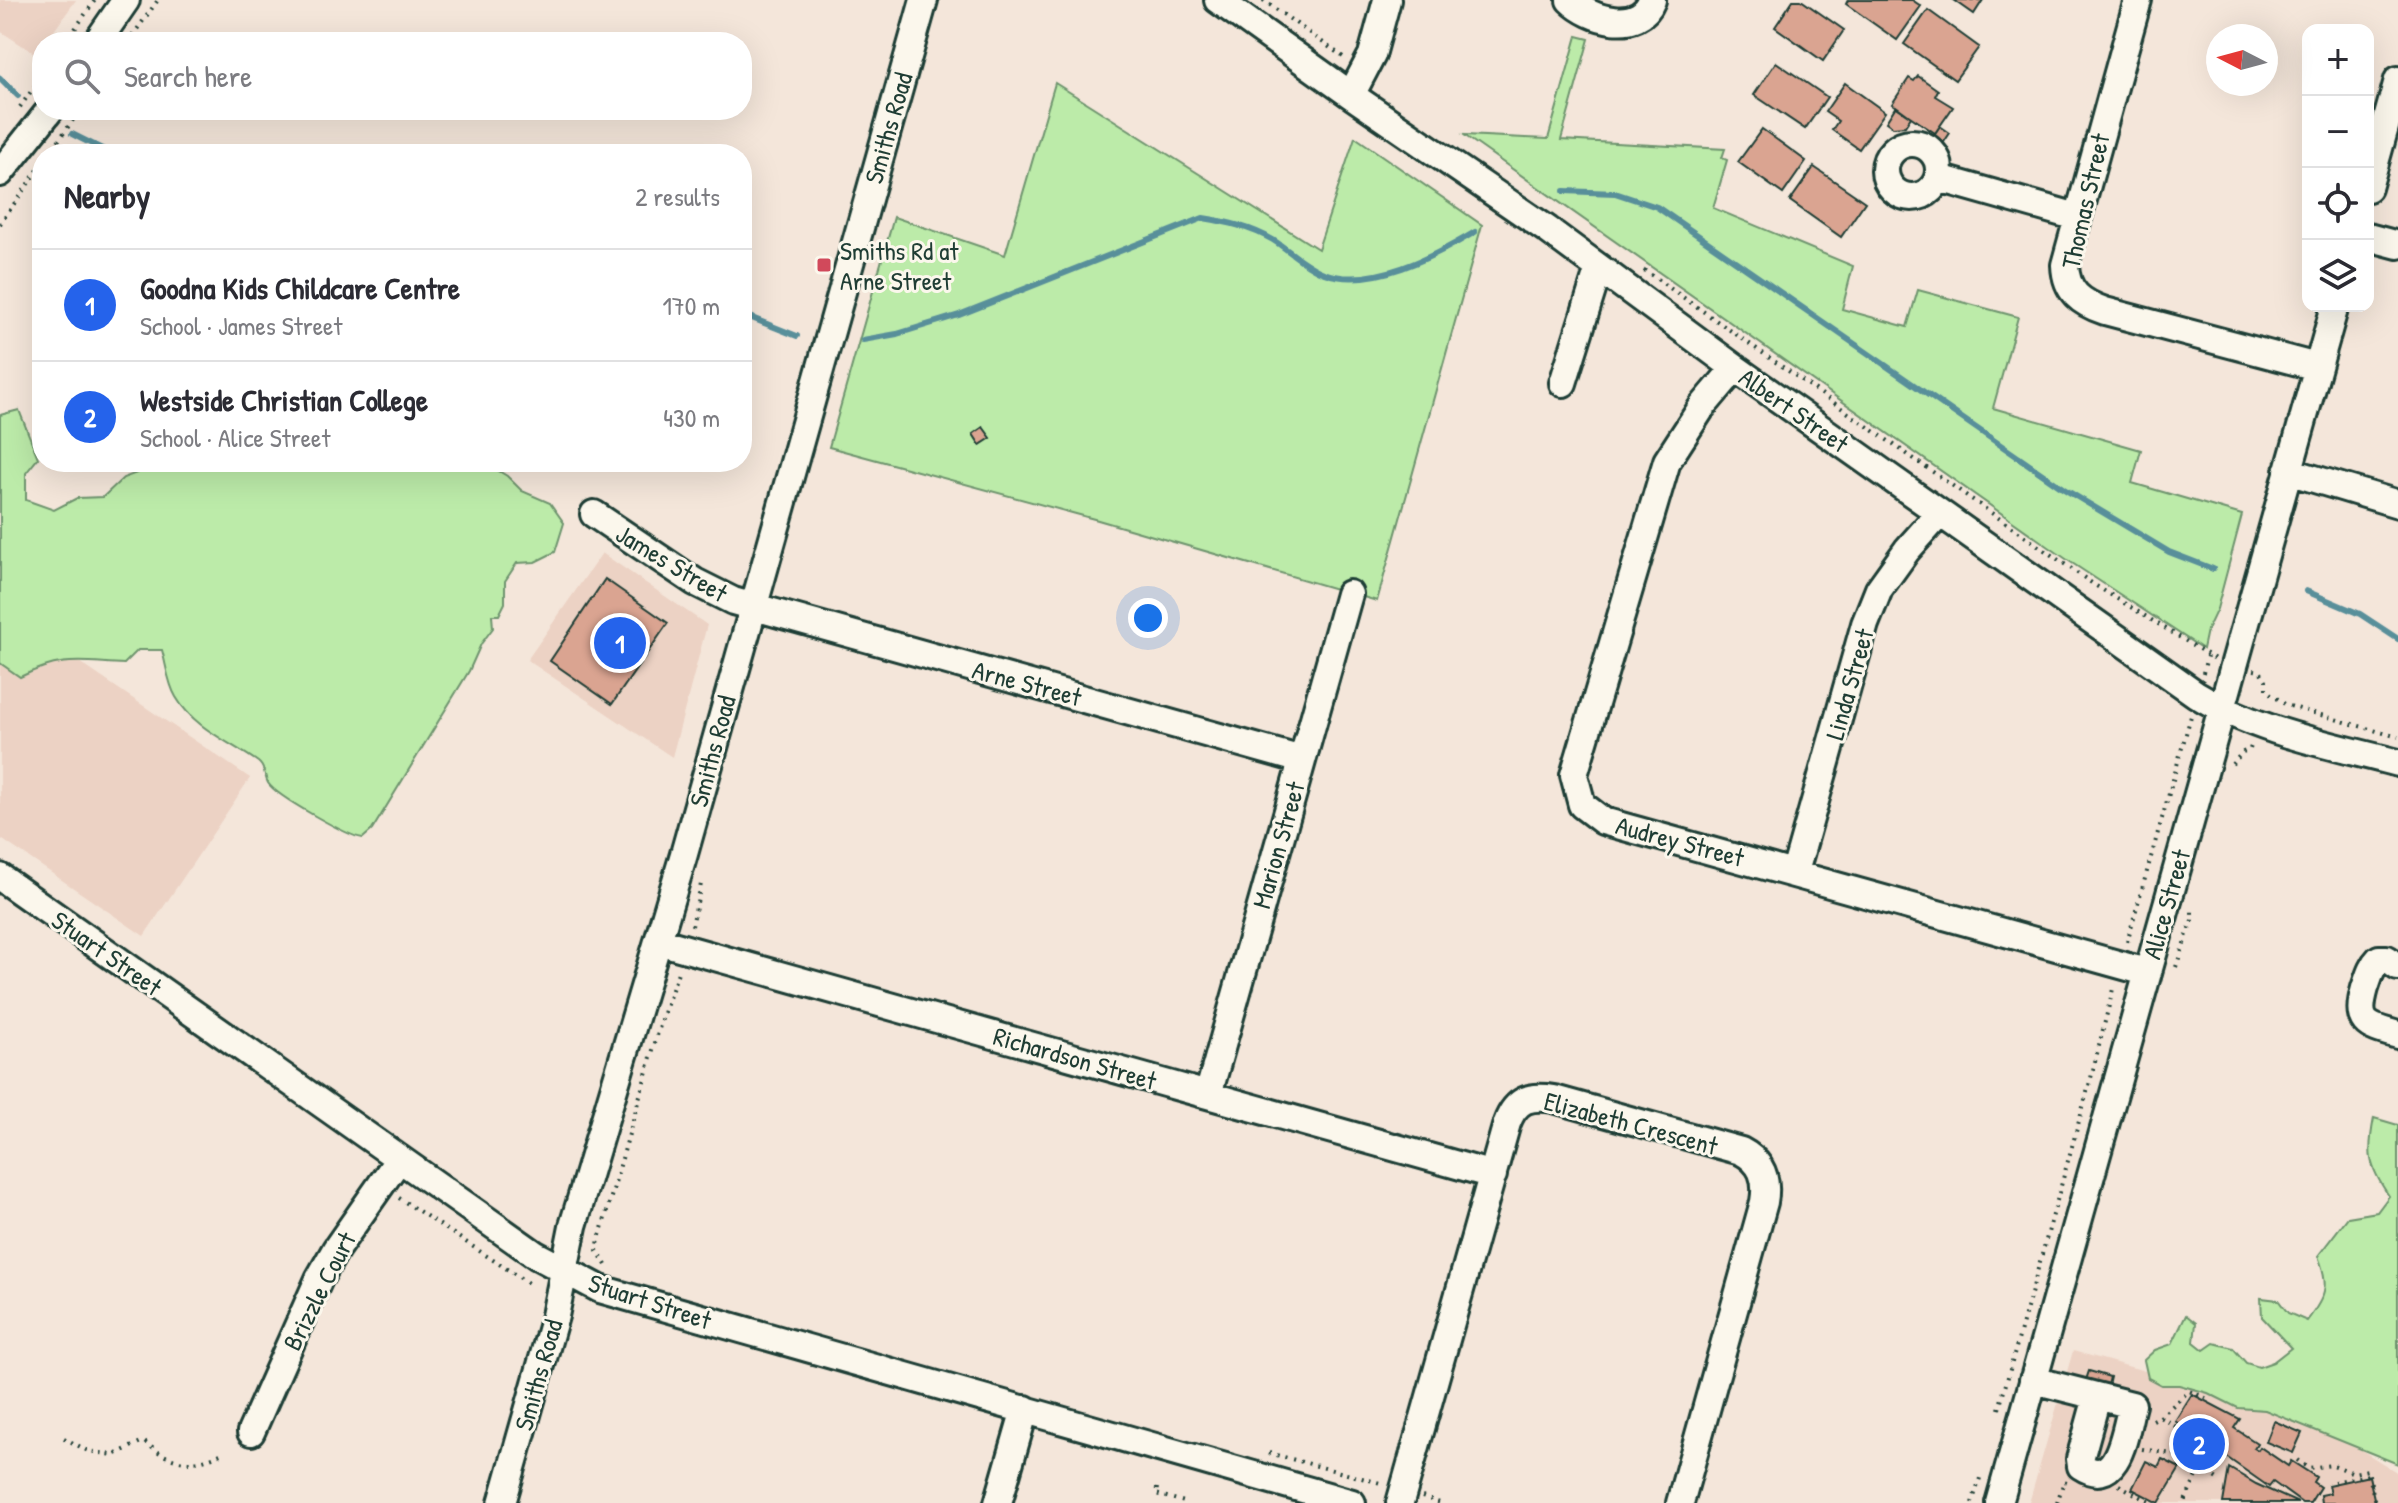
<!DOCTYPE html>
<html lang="en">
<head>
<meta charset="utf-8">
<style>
	body { margin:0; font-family:"Patrick Hand",sans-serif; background:#f2f2f3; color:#2b2b33 }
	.controls { position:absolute; right:24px; top:24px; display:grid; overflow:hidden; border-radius:16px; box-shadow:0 8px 32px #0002 }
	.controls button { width:72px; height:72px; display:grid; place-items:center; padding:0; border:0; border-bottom:2px solid #e1e1e2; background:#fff; color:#2b2b33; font:40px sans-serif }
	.compass { position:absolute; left:2206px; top:24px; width:72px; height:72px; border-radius:50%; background:#fff; box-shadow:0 8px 32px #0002; rotate:276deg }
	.you { position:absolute; left:1148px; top:618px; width:28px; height:28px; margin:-20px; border:6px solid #fff; border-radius:50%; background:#1a73e8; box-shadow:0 0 0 12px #1a73e833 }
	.badge { display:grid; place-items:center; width:52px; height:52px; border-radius:50%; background:#2563eb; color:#fff; font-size:26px; font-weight:700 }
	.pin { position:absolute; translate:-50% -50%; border:4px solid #fff; box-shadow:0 2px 8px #0006 }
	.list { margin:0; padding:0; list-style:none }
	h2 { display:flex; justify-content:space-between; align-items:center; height:104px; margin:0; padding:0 32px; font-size:34px }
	h2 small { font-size:26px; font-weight:400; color:#7c7c81 }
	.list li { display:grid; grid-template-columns:52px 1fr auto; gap:24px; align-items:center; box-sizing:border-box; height:112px; padding:0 32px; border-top:2px solid #e1e1e2 }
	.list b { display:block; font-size:30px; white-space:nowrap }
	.list p { margin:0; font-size:26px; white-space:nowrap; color:#7c7c81 }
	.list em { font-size:26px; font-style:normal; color:#7c7c81 }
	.icon { flex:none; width:44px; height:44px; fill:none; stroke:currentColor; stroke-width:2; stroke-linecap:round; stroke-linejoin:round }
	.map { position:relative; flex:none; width:2398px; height:1503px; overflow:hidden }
	.search { position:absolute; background:#fff; box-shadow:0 8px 32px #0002; left:32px; top:32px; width:720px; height:88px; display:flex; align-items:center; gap:20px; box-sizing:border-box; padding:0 28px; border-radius:32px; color:#7c7c81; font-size:30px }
	.panel { position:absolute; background:#fff; box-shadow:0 8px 32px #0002; left:32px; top:144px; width:720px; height:328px; border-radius:32px }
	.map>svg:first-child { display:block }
	.built { fill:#ecd2c4 }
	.green { fill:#bceba9; stroke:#6e946e; stroke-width:2 }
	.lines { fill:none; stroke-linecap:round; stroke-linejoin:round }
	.stream { stroke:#588f9a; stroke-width:6 }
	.building { fill:#daa491; stroke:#1f3d34; stroke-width:2 }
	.minor-casing { stroke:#1f3d34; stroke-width:32 }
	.path { stroke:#1f3d34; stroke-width:4; stroke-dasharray:2 6; stroke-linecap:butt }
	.minor { stroke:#fbf7ec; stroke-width:26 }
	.poi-dot { fill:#d1495b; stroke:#fbf7ec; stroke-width:3 }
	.labels { text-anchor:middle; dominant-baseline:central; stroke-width:6; stroke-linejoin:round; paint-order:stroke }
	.street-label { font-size:26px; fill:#1f3d34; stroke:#fbf7ec }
	.poi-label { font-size:26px; fill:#1f3d34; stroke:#fbf7ec; text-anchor:start }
</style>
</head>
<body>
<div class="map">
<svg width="2398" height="1503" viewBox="0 0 2398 1503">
	<rect width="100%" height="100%" fill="#f4e6da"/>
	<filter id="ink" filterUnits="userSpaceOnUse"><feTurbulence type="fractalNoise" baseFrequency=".0125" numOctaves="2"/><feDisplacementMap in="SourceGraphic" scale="16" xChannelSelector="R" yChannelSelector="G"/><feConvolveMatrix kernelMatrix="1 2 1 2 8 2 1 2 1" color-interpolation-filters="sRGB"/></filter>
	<g filter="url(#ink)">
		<path class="built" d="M0,0H76L46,42H42V48L37,55L0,31Z
			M602,553L707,625L672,757L527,660Z
			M45,639L250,778L144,936L0,838V663L20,677Z
			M2073,1351L2307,1416L2398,1473V1503H2029Z"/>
		<path class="green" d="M1577,36L1589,39L1561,140L1725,149L1722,158L1727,160L1713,208L1853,266L1842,309L1907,327L1918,290L2018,317L1993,408L2141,450L2132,483L2242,515L2217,609L2207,630L2203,649L2069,561L1464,135L1548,139Z
			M1055,83L1318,249L1355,137L1482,225L1377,601L1098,520L829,447L894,217L1005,255Z
			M19,410L38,458L26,473V500L54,510L77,498L103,497L123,478L145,470L151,462H484L507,476L522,491L550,503L564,523L555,552L535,562L517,563L505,581V603L499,615H492L493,628L481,644L469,671L372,830L363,838C349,837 276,796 268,783C264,775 265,767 258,762C230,742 194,728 176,697C168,684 166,664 162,650H138L124,664C79,662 63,656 20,677L0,663V415Z
			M2374,1118L2398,1125V1464L2265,1410L2238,1408L2208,1393L2179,1385H2161L2148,1378L2144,1360L2155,1350L2172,1344L2186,1315L2196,1323L2194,1342L2204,1350L2214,1343L2233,1348L2246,1363L2259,1367L2273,1362L2291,1348L2262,1317L2261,1298L2278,1300L2288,1313L2307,1321C2326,1296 2330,1286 2318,1256L2348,1217L2377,1212L2389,1196C2368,1165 2367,1154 2374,1118Z"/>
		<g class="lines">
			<path class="stream" d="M0,78L18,96
				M72,134L112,154
				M1564,191L1615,193L1657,207L2064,489L2169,552L2213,569
				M742,314L797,336
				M863,340L897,334L959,315L1203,218C1227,222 1251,227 1273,240C1289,250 1306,267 1324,273C1371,290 1435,256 1475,232
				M2306,591L2360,614L2398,639"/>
		</g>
		<path class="building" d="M1793,0H1801L1844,30L1823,61L1775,27Z
			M1848,0H1912L1921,6L1897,40L1846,4Z
			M1954,0H1983L1974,14Z
			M1928,10L1979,47L1955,80L1904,44Z
			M1776,62L1827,97L1805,129L1754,95Z
			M1918,76L1938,90L1935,96L1953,107L1935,133L1892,104L1909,78L1914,81Z
			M1845,83L1885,112L1859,149L1832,130L1838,121L1825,112Z
			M1896,106L1911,117L1905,126L1893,127L1886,122Z
			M1940,126L1950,133L1940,148L1930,141Z
			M1762,129L1806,161L1783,194L1738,162Z
			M1814,167L1865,202L1841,237L1790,201Z
			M983,427L991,438L980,445L973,434Z
			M605,579L668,623L612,704L550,661Z
			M2089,1371L2110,1377L2107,1390L2085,1383Z
			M2192,1394L2240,1419L2234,1428L2257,1443L2254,1448L2258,1450L2260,1447L2288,1466L2291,1461L2316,1477L2313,1482L2320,1487L2310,1503H2302L2273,1482L2269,1487L2175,1421Z
			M2274,1421L2302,1433L2293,1453L2266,1442Z
			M2162,1459L2180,1468L2159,1503L2132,1489L2146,1461L2158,1467Z
			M2229,1468L2256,1484L2298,1503H2223Z
			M2369,1476L2375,1503H2321L2320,1495L2330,1493L2328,1485Z"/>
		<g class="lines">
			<g class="minor-casing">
				<path id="minor" d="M1218,0L1351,95L1548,230L1735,368L2196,694C2257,732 2330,745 2398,763
					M1570,0C1590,20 1639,34 1652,0
					M2138,0L2065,265C2066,292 2081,303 2105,311L2317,367
					M97,42L126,0
					M1351,95L1372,55L1387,0
					M1885 170a27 27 0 1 1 54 0a27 27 0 1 1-54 0Z
					M0,173L50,110
					M1939,178L2077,217
					M2368,188L2398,80
					M2368,237L2398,245
					M1735,368L1702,407L1667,461L1574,775L1582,805L1603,821L2146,972
					M1563,383L1599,268
					M2288,471L2398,504
					M594,514L695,582L733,601L1302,760
					M1795,872L1865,624L1879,589L1907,550L1940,513
					M0,877L536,1255L600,1289L1352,1503
					M658,941L1493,1175
					M2398,967L2387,959H2379C2371,967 2369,977 2365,988C2355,1024 2366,1026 2398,1035
					M1208,1095L1349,594
					M2033,1380L2132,1405C2125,1430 2119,1491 2081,1466L2080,1459L2097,1397
					M251,1432L319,1279L336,1249L399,1159
					M502,1503L555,1316L573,1226L684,854L924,0
					M998,1503L1025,1409
					M1400,1503L1507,1123C1516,1099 1530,1095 1554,1099L1741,1151C1762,1162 1768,1179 1764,1202L1680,1503
					M1999,1503L2335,306"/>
			</g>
			<path class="path" d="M1263,0L1346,59
				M66,42L95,0
				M128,42L158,0
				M20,107L42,76
				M49,154L80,110
				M0,224L42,164
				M1644,270L2093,584L2215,659
				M2254,670L2260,671L2266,680V690L2286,705L2398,737
				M2203,673L2207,656
				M2232,764L2243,752L2250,749L2251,746
				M692,926L701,884
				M2127,942L2191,716
				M2176,967L2192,920V906
				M399,1198L531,1285
				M606,1265L597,1250L599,1239L661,1022L679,969
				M1999,1409L2091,1078L2114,985
				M2160,1417L2189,1391L2206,1398
				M2153,1420L2159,1417L2167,1421L2215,1451L2196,1478L2184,1503
				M64,1438L88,1451L114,1455L143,1441C174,1465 189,1468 225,1452
				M2142,1449L2184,1456L2220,1481
				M1269,1453L1384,1484
				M2297,1460L2308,1468L2333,1465L2354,1473L2368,1470L2375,1503
				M2334,1482L2369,1475
				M2119,1485L2152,1503
				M1157,1488L1156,1494L1188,1503
				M1422,1497L1440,1503
				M1972,1503L1981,1475
				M2057,1503L2064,1481L2067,1482"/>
			<use href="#minor" class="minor"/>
		</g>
	</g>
	<rect class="poi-dot" x="816" y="257" width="16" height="16" rx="4"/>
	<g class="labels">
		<g class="street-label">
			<text transform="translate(888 128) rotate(-74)">Smiths Road</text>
			<text transform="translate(2085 201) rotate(-77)">Thomas Street</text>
			<text transform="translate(1794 410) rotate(35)">Albert Street</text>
			<text transform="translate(672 563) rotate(31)">James Street</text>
			<text transform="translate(1027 683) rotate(15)">Arne Street</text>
			<text transform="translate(1849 684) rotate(-74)">Linda Street</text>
			<text transform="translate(712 751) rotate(-75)">Smiths Road</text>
			<text transform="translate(1680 841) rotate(15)">Audrey Street</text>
			<text transform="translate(1278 845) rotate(-74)">Marion Street</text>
			<text transform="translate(2166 904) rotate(-74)">Alice Street</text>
			<text transform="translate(107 953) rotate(35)">Stuart Street</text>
			<text transform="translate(1075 1058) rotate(16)">Richardson Street</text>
			<text transform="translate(1631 1123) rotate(15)">Elizabeth Crescent</text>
			<text transform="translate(319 1291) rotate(-63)">Brizzle Court</text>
			<text transform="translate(650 1301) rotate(18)">Stuart Street</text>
			<text transform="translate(538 1375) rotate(-74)">Smiths Road</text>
		</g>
		<g class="poi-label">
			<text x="840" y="250">Smiths Rd at<tspan x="840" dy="30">Arne Street</tspan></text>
		</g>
	</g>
</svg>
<div class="controls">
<button>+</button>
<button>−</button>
<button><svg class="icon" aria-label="locate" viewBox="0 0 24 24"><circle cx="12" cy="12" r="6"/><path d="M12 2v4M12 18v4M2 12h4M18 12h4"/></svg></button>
<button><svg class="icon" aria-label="layers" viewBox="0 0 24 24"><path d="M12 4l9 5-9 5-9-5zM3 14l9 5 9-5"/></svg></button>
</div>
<svg class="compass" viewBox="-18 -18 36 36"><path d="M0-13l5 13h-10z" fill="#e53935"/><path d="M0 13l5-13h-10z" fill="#7c7c81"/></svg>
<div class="you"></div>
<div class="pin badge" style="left:620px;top:643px">1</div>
<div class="pin badge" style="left:2199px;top:1444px">2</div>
<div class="search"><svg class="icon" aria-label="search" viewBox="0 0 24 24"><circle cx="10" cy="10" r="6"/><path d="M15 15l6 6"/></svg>Search here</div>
<section class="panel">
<h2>Nearby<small>2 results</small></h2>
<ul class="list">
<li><span class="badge">1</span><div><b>Goodna Kids Childcare Centre</b><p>School · James Street</p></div><em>170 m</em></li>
<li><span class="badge">2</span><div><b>Westside Christian College</b><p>School · Alice Street</p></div><em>430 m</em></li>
</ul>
</section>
</div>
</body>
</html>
